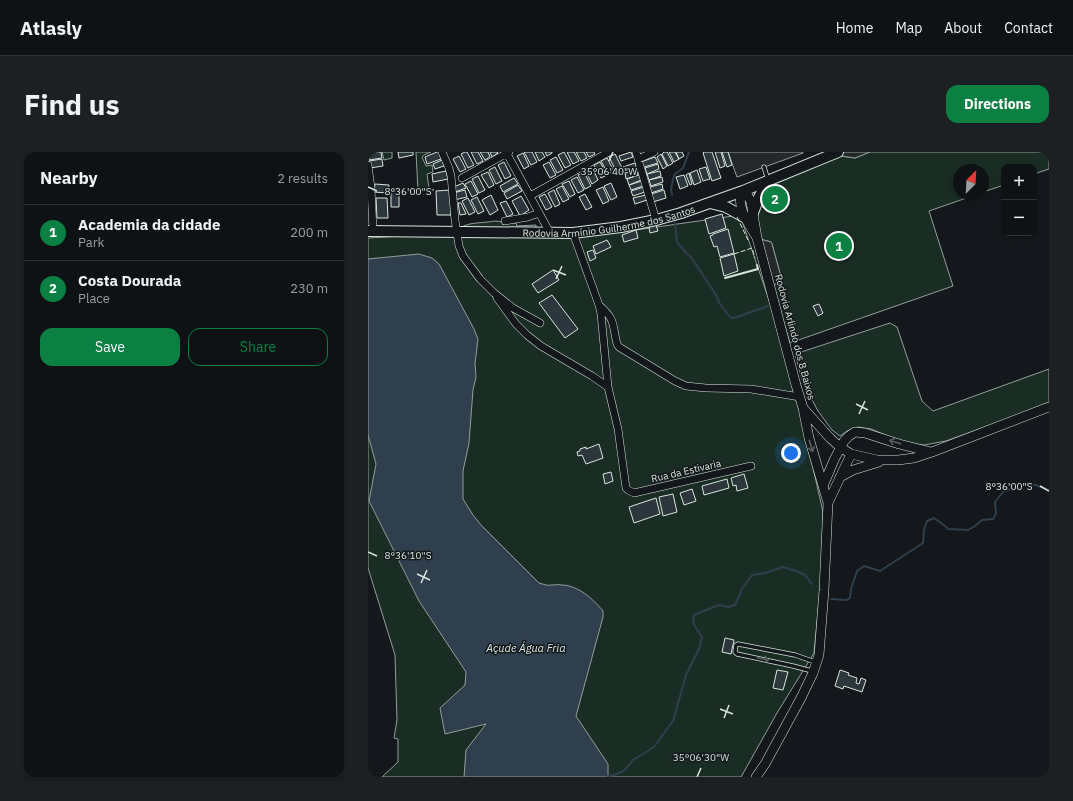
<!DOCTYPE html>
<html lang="en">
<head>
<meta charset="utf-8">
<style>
	body { margin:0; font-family:"IBM Plex Sans",sans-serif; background:#1d2022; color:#f1f3f6 }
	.controls { position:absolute; right:12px; top:12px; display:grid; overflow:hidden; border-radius:8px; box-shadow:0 2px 6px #0003 }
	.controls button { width:36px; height:36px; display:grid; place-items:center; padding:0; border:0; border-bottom:1px solid #2f3234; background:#0f1215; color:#f1f3f6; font:20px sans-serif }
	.compass { position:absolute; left:585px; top:12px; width:36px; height:36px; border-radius:50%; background:#0f1215; box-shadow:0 2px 6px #0003; rotate:24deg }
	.you { position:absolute; left:423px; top:301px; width:14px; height:14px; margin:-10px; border:3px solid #fff; border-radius:50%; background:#1a73e8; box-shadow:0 0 0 6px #1a73e833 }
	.badge { display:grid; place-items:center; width:26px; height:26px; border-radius:50%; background:#0b8043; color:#fff; font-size:13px; font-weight:700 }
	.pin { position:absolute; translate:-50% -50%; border:2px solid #fff; box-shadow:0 1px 4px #0006 }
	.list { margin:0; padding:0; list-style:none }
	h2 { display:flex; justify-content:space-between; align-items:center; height:52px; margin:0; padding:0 16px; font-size:17px }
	h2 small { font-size:13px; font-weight:400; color:#9b9ea0 }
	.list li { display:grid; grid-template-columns:26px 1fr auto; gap:12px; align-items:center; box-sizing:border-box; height:56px; padding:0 16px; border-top:1px solid #2f3234 }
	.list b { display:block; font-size:15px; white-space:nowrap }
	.list p { margin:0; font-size:13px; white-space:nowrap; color:#9b9ea0 }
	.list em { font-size:13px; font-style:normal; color:#9b9ea0 }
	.actions { display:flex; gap:8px; padding:12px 16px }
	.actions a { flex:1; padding:9px 0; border:1px solid #0b8043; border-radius:12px; text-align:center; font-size:14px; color:#0b8043 }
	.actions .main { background:#0b8043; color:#fff }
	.map { position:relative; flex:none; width:681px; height:625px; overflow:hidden; border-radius:12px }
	header { display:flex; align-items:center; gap:24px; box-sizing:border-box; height:56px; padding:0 20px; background:#0f1215; border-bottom:1px solid #2f3234 }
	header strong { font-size:19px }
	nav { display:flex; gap:22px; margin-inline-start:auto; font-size:14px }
	.intro { display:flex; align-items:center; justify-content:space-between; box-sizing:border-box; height:96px; padding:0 24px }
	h1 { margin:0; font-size:28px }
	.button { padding:10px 18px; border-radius:12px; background:#0b8043; color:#fff; font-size:14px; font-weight:700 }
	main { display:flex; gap:24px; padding:0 24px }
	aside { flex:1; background:#0f1215; border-radius:12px; box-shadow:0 2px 6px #0003 }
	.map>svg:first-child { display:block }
	.green { fill:#1a2d24; stroke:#939e99 }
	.parking { fill:#24282b; stroke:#939e99 }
	.water { fill:#2f3f4d; stroke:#939e99 }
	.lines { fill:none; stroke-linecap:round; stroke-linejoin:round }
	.stream { stroke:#2f3f4d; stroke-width:2 }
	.building { fill:#2c363c; stroke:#d8e6dc }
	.lane-casing { stroke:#d8e6dc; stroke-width:5 }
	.street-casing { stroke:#d8e6dc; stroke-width:8 }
	.secondary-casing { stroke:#d8e6dc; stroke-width:10 }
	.primary-casing { stroke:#d8e6dc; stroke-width:12 }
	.lane { stroke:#14181c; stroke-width:3.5 }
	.street { stroke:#14181c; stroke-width:7 }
	.secondary { stroke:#14181c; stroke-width:9 }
	.primary { stroke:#14181c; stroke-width:10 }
	.fence { stroke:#d8e6dc; stroke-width:1; stroke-dasharray:5 2; stroke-linecap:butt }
	.wall { stroke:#d8e6dc; stroke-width:2 }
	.oneway { stroke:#59605f }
	.ticks { fill:none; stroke:#d8e6dc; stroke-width:1.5 }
	.labels { text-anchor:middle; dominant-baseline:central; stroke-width:3; stroke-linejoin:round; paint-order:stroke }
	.street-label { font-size:10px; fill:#d8e6dc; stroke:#14181c }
	.water-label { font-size:11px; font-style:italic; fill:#d8e6dc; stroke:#14181c }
	.ticks-label { font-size:10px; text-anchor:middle; fill:#d8e6dc; stroke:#14181c; stroke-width:3; stroke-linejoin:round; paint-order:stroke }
</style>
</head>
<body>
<header>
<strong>Atlasly</strong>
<nav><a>Home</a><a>Map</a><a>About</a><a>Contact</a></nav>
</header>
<div class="intro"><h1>Find us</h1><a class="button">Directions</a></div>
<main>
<aside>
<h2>Nearby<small>2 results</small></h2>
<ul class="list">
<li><span class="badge">1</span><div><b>Academia da cidade</b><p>Park</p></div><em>200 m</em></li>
<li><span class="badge">2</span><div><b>Costa Dourada</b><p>Place</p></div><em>230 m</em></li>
</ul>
<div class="actions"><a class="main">Save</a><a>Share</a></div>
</aside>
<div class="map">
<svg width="681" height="625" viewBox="0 0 681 625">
	<rect width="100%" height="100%" fill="#14181c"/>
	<path class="green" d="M14,0H24V6L16,8Z
		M48,0H63L56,3L54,5L58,14L64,13L65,20L59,22L61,36L66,38L50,39Z
		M502,0H681V17L666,22V15H636V33L615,40V18H591V42H610L561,59L585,134L422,191L405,135L413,125L404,92L403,90L392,87L389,63L399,37L407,31L466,3L487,6Z
		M372,63L419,201L455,360L453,428L446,501L409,561L373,625H14L30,610V587L26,586L29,568L27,503L0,416V86L89,81L268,78Z
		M127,69L148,71L149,74L168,73V76L94,75C101,70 118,71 127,69Z
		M522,171L529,175L554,249L565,259L681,217V252L578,289L556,293L537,291L503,277L490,275L481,278L472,284L464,278L450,259L435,231L427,202Z"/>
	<path class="parking" d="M360,0H435V1L369,25Z
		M475,0H502L487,6L466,3Z
		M392,87L403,90L404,92L413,125L405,135Z"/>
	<path class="water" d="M51,102L64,106L71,112L106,177L110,187L107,212L108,225L105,238L101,291L95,319V347L105,363L113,373L171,431C175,432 179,434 184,433C187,433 190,432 193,433C210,433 225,447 235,459V465L208,564L240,612V625H96L98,598L118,572L77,582L72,556L97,533L98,520L51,449L1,349L8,312L0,283V107Z"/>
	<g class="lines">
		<path class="stream" d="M304,43L303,38L305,27L307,22L315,16L321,0
			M307,71L309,90L319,102L323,105L348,143L352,152L362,165L366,166L400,154
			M463,447L478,448L482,446L483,437L489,419L496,414L512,419L555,391L556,378L559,369L566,366L577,374L580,377L600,378L607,374L614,368L625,367L628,362L627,350L635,340L654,332L668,333L681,338
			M240,624L249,622L257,618L265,608L286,595L305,569L318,523L331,497L334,485C329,477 323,472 326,463L351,453L360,455L367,453L374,437L384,423L397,421L415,415L428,419L437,423L444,432"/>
	</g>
	<path class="building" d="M6,0H13L14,6L1,8L0,1Z
		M30,0H45V3L31,6Z
		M69,0H71L73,7L59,12L57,5Z
		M97,0H99L106,13L100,16L93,2Z
		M103,0H110L115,9L109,12Z
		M112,0H120L122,5L117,8Z
		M122,0H129L130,1L124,5Z
		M156,0H164L169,10L163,13Z
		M167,0H174L177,5L171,9Z
		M177,0H184V1L179,4Z
		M196,0L203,13L197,16L190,3Z
		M199,0H206L211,9L205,12Z
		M208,0H216L219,6L213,9Z
		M218,0H226L227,2L221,5Z
		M263,0L265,5L253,9L251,4Z
		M296,0H299L305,11L300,14L294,2Z
		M301,0H307L311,7L306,10Z
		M308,0H314L316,4L311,7Z
		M336,0H344L353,26L344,29L335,1Z
		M347,0H353L357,14L352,16Z
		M354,0H360L364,13L359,15Z
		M155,1L161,14L156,17L149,4Z
		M247,2L254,16L248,19L241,5Z
		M293,2L299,14L295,17L289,5Z
		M91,4L98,17L92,20L85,7Z
		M188,5L195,18L189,21L182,8Z
		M287,5L290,11L276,15L273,10Z
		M239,6L246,19L240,22L233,9Z
		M14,7L15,14L2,16L1,9Z
		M74,8L76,14L67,17L65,12Z
		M136,10L143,24L137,27L130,13Z
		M181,10L188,23L182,26L175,13Z
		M232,10L239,23L233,26L226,13Z
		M267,11L269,17L256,21L255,15Z
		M290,12L291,17L279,22L277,16Z
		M127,15L134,29L128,32L121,18Z
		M224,15L230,28L224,32L217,18Z
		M338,15L342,27L335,29L331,17Z
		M269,18L270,23L258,27L257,21Z
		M329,18L333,30L326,33L322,21Z
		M78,19L80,27L65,30L64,22Z
		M292,19L293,24L281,28L279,22Z
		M120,20L126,33L121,36L113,23Z
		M216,20L223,34L217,37L210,23Z
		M321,21L324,32L322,33L318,23Z
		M271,23L273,28L261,33L259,27Z
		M316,23L320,34L312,37L308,25Z
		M110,24L117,38L111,41L104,27Z
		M209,25L216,38L210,41L203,28Z
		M294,25L295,30L283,34L281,28Z
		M146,26L150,32L135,40L132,34Z
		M103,29L110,42L104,45L97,32Z
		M201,29L207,42L202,45L194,32Z
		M274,29L275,34L263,38L261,33Z
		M95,31L98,36L87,40L86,35Z
		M243,31L249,45L243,48L236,34Z
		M7,32L21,33L20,41L6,40Z
		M294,32L295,37L283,41L282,35Z
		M150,33L154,39L139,47L136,41Z
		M194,34L201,47L195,50L188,37Z
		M235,35L241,49L235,52L228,38Z
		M276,35L277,40L265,44L263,39Z
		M82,38L83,63H69L68,39Z
		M97,38L99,45L86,48L85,41Z
		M186,38L192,52L187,55L180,41Z
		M296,38L298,46L285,50L283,42Z
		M23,39H31V55H23Z
		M177,42L184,55L178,58L171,45Z
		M217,42L224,55L218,58L211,45Z
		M123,43L130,58L122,63L114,48Z
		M278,43L279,48L267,52L265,46Z
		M153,44L161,58L152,64L144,49Z
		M109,45L116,59L110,62L103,48Z
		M8,46H19L20,66H9Z
		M100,46L107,60L101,63L94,49Z
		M138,49L145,62L139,65L132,51Z
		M90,51H93L98,62L92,63Z
		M354,62L358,76L341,82L337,67Z
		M288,73L290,79L282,81L281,75Z
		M360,77L366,101L352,105L349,94L346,95L342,84L345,83V82Z
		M268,78L270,86L256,90L254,83Z
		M239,88L243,95L228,102L225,94Z
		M225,98L228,106L222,109L219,100Z
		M366,102L370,119L356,124L352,106Z
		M185,118L191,128L170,141L164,132Z
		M184,143L210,177L197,186L171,151Z
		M451,152L455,161L450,164L445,154Z
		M231,292L235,306L218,312L214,303L210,304L209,300L212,299V297L218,295V297Z
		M243,320L245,329L237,332L235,322Z
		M376,322L380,336L369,339L368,333L365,334L363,326Z
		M359,327L361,336L336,343L334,334Z
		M324,337L328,349L316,353L312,341Z
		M305,342L309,360L295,364L291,345Z
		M288,346L292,362L266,371L261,355Z
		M357,486L366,488L363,502L354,500Z
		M409,518L420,520L415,538L405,536Z
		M472,518L481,521L480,523L489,526L488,531L491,532L493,526L498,528L494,540L476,534L475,537L467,534Z"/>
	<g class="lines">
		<g class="lane-casing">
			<path id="lane" d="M396,15L400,28
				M444,519L425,514L369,502L367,500L368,493L370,492L427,503L447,510"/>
		</g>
		<g class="street-casing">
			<path id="street" d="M74,0L81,16L83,24L87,68L91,94L95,104L112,127L126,141L145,156L172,171
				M138,0L182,81
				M268,0L270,7L288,68
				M270,7L286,0
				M0,13L3,36L5,79
				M94,26L141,0
				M162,44L241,0
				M137,69L160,65L171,61
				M205,81L231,153L233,162L240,235L250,277L258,336L260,338L266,341L383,314
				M129,146L148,172L159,183L173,194L224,224L240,235
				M231,153C248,168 244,172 249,192L251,195L307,229L318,234L338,236L383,237L432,245"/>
		</g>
		<g class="secondary-casing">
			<path id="secondary" d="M389,86C381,72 369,57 373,40L380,44L383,50L389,86L428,233L435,256L462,286L472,295L483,302L509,308H530L546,306L564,300L681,255
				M472,325L485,318L511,310
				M455,334L466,308L476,289L481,284L487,280L497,281L531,292L563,300
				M460,351L483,302
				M388,625L397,612L433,546L445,521L451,503L456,438L460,351L441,286L435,256"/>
		</g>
		<g class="primary-casing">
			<g id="primary">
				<path d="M342,51L358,55L378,66"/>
				<path d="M385,61L390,47L400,29"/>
				<path id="s1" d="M0,79L205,81L253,75L288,68L313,61L375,39L470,0"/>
			</g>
		</g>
		<use href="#lane" class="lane"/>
		<use href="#street" class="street"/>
		<use href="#secondary" class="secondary"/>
		<use href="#primary" class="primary"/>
		<path class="fence" d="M369,65L380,88
			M366,102L384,96L387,106"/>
		<path class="wall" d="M357,126L390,117L389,113"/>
	</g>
	<defs><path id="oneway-shaft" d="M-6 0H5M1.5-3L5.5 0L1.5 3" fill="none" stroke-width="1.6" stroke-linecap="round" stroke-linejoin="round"/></defs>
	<g class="oneway">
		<use href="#oneway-shaft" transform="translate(527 290) rotate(-162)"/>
		<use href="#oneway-shaft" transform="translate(443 294) rotate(73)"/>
		<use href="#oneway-shaft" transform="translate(395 507) rotate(12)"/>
	</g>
	<path class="ticks" d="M241,9L245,0M0,35L9,39M185,118L198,123M188,127L194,114M488,252L500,258M491,262L497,249M672,334L681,339M0,400L9,404M49,422L62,428M53,431L59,418M352,557L365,562M356,566L361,553M329,625L333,616"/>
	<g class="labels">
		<g class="street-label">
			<text stroke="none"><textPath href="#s1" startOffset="242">Rodovia Armínio Guilherme dos Santos</textPath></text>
			<text transform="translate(427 185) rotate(75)">Rodovia Arlindo dos 8 Baixos</text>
			<text transform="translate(318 319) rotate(-13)">Rua da Estivaria</text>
		</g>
		<g class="water-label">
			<text x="158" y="496">Açude Água Fria</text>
		</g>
	</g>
	<g class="ticks-label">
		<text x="241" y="23">35°06'40"W</text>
		<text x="40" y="43">8°36'00"S</text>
		<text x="641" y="338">8°36'00"S</text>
		<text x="40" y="407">8°36'10"S</text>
		<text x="333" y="609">35°06'30"W</text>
	</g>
</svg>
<div class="controls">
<button>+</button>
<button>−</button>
</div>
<svg class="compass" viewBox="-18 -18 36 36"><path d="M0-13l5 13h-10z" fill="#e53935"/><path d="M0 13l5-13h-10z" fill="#9b9ea0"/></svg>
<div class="you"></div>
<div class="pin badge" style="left:471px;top:94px">1</div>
<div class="pin badge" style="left:407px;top:47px">2</div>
</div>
</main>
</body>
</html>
